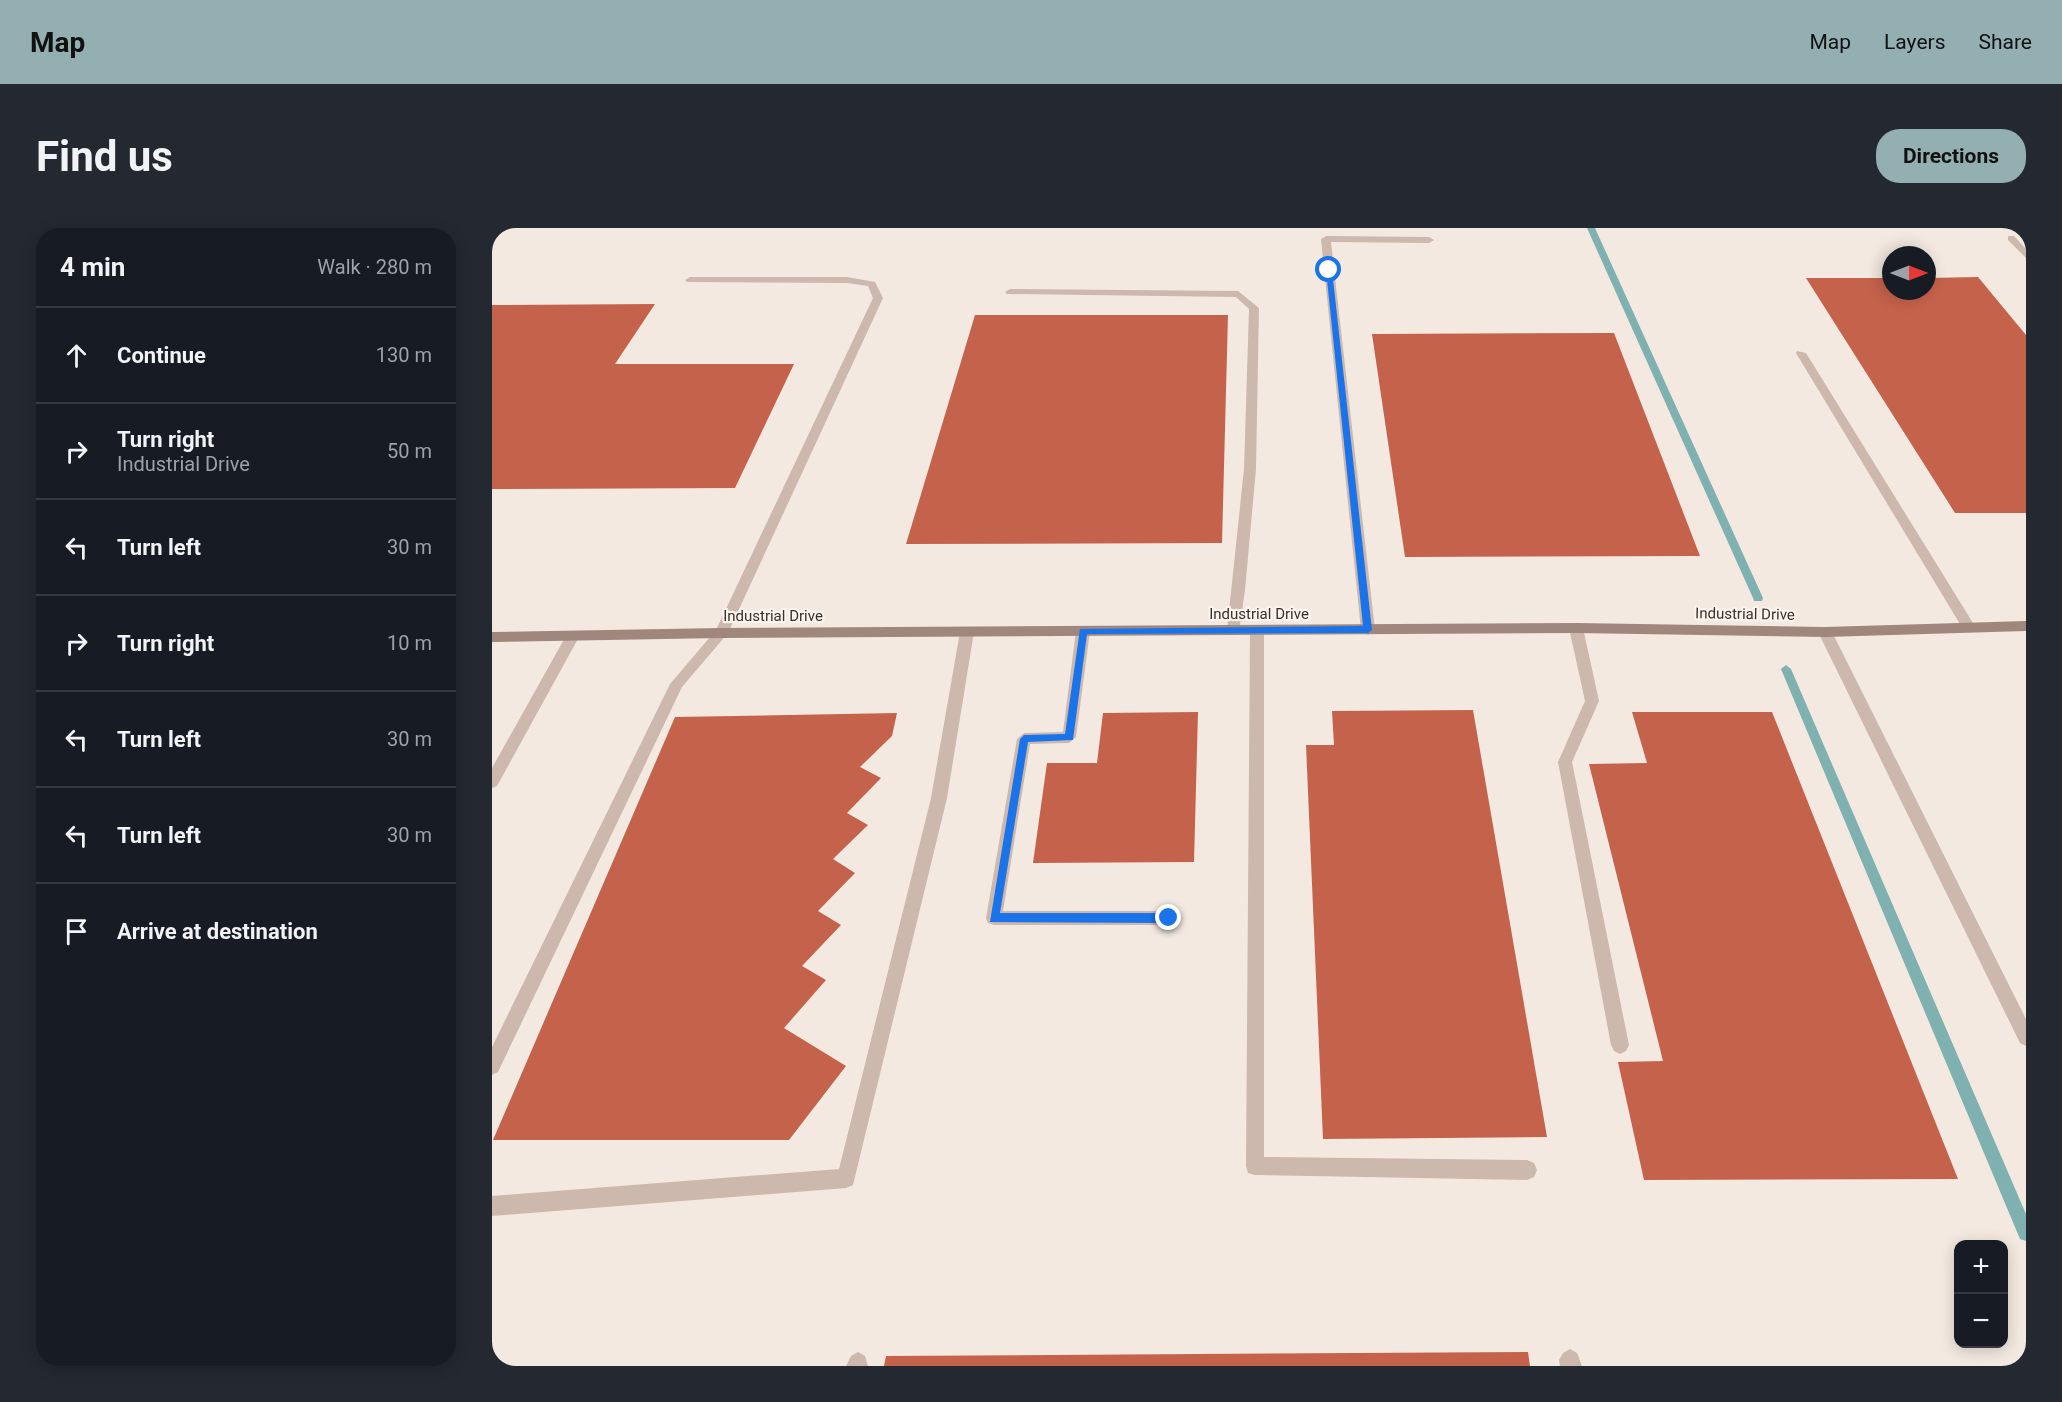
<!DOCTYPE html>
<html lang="en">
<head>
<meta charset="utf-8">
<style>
	body { margin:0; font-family:Roboto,sans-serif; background:#242831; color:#f1f3f6 }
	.controls { position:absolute; right:18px; bottom:18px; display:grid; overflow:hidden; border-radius:12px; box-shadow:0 3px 15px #0003 }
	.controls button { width:54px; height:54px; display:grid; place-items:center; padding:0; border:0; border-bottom:2px solid #363941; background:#171b24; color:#f1f3f6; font:30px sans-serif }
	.compass { position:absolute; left:1390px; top:18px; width:54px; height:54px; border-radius:50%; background:#171b24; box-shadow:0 3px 15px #0003; rotate:90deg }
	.stop { position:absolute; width:18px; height:18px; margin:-14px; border:4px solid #1a73e8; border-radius:50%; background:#fff }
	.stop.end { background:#1a73e8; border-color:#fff; box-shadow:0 2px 6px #0008 }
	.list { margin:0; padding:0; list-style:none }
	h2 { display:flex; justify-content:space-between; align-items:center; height:78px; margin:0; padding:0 24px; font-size:26px }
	h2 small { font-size:20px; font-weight:400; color:#9ea1a6 }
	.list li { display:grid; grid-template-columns:39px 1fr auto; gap:18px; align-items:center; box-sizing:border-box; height:96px; padding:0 24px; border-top:2px solid #363941 }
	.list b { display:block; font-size:22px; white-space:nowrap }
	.list p { margin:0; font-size:20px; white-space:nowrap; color:#9ea1a6 }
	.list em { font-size:20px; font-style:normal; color:#9ea1a6 }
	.icon { flex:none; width:33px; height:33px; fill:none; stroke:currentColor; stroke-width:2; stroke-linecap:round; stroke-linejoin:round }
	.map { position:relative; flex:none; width:1534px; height:1138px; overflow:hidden; border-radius:24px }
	header { display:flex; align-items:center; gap:36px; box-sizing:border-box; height:84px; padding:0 30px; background:#93afb1; color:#111 }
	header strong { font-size:28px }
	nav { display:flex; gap:33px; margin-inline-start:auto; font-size:21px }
	.intro { display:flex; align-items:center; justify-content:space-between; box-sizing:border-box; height:144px; padding:0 36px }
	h1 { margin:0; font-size:42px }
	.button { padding:15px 27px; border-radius:24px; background:#93afb1; color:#111; font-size:21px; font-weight:700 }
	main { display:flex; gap:36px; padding:0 36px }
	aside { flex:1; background:#171b24; border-radius:24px; box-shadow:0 3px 15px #0003 }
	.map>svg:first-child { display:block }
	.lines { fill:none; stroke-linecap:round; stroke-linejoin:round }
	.stream { fill:#7fb1b0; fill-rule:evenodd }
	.building { fill:#c5624c }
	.lane { fill:#ccb8ac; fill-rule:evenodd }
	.street { fill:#ccb8ac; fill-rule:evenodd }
	.secondary { fill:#a0877d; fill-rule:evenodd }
	.route { fill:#1a73e8 }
	.labels { text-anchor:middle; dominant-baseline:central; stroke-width:4.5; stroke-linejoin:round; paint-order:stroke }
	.street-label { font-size:15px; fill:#3a2f2b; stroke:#fbf4ed }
</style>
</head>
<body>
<header>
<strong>Map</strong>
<nav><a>Map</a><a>Layers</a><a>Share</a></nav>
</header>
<div class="intro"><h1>Find us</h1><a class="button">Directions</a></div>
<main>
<aside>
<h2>4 min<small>Walk · 280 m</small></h2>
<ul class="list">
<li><svg class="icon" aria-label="ahead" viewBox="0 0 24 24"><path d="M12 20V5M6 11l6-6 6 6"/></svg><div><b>Continue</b></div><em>130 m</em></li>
<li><svg class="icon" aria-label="right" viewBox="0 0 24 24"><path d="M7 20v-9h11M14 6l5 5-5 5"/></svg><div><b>Turn right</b><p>Industrial Drive</p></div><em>50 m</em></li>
<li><svg class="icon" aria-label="left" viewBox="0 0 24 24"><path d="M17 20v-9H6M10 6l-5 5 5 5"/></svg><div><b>Turn left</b></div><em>30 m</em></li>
<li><svg class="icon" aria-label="right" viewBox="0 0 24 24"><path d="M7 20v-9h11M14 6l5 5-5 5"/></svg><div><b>Turn right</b></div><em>10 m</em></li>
<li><svg class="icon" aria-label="left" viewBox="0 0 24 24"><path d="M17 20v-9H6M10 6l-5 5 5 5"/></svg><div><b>Turn left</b></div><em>30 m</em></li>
<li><svg class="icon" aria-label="left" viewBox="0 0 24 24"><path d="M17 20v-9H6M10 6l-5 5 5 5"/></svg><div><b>Turn left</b></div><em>30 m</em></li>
<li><svg class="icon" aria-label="arrive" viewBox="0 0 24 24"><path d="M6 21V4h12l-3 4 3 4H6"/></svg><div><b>Arrive at destination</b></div></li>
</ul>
</aside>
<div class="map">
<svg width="1534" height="1138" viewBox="0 0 1534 1138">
	<rect width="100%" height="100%" fill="#f3e9e0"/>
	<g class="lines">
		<path class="stream" d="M1095,0H1103L1271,370L1270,373H1262L1261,370Z
			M1294,437L1299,441L1534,986V1013L1528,1011L1289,441Z"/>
	</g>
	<path class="building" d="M1486,49L1534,107V285H1463L1314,50H1399V63H1435V50Z
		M163,76L123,136H302L243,260L0,261V77Z
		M483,87H736L730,315L414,316Z
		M1122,105L1208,328L913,329L880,106Z
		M981,482L1055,909L831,911L814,517H842L840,483Z
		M706,484L702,634L541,635L555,535H605L611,485Z
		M1140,484H1280L1466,951L1152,952L1126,834L1171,833L1097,536L1155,535Z
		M405,485L400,508L368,539L389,550L355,585L376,597L341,631L363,645L326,683L349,697L310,738L334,752L292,800L354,838L297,912H1L183,489Z
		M1036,1124L1038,1138H392L394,1128Z"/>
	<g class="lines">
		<path class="lane" d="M834,8L937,9L942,12L937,15L839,14L883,402L876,407L869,402L829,11Z
			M1516,8H1522L1534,21V30L1516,12Z
			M198,49H355L383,54L391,70L236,405L190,459L6,844L0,847V819L178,456L224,402L381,70L376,58L355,55L195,54L193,52Z
			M518,61L746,63L767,80L764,241L753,362L747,405H737L735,402L752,241L757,81L744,69L515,66L513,64Z
			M1305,123L1314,125L1481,395L1483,398L1481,401H1471L1304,125Z
			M1084,395L1091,400L1107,473L1080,534L1137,817L1134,823L1128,826L1122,823L1119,817L1066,534L1093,473L1077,400Z
			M765,397L772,402V929L1035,932L1042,935L1045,942L1042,949L1035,952L763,947L756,945L754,938L758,402Z
			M591,398L598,403L584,509L577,515L538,516L511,683H677L683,685L685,690L683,695L677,697H502L496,695L494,690L525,511L532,505L571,504L584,403Z
			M475,399L482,404L455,570L361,957L354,960L0,988V968L347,941L439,570L468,404Z
			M1333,399L1340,404L1534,791V818L1528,815L1326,404Z
			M1078,1121L1085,1125L1090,1138H1068L1067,1132L1071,1125Z
			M366,1124L373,1128L376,1138H354L359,1128Z"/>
		<path class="street" d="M80,404L87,409L5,558L0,560V540L75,406Z"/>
		<path class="secondary" d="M1534,393V403L1333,409L1084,405L229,410L0,414V404L229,400L1084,395L1333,399Z"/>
	</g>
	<path class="route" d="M837,40L840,42L880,402L876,405L595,406L581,512L536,514L508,685H677L682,690L677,695L498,694L528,511L532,507L573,506L588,401L871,398L834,42Z"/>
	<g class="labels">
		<g class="street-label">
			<text x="767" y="386">Industrial Drive</text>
			<text transform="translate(1253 386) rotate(1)">Industrial Drive</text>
			<text x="281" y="388">Industrial Drive</text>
		</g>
	</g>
</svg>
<div class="controls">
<button>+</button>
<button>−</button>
</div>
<svg class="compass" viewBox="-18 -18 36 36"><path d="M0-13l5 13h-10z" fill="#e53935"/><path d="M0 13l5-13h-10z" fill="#9ea1a6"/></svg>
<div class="stop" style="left:837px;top:42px"></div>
<div class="stop end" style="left:677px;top:690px"></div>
</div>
</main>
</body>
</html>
